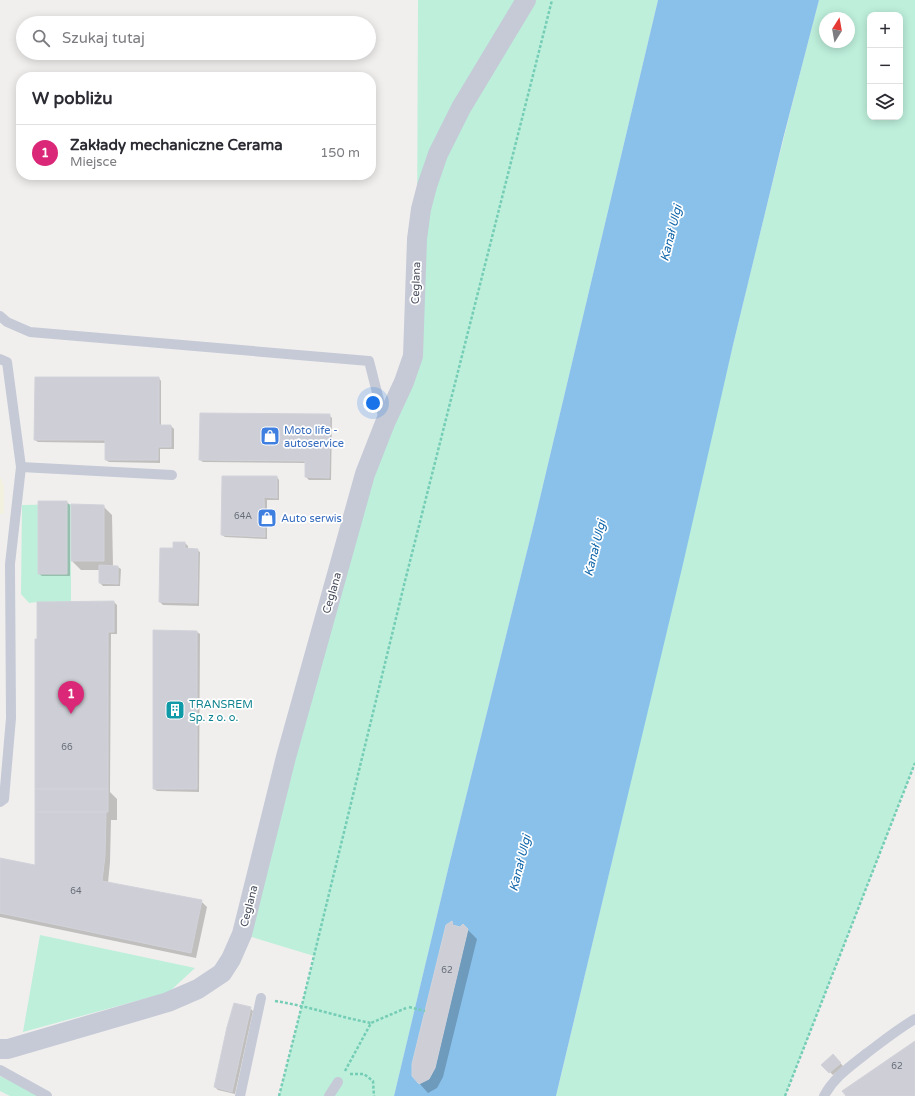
<!DOCTYPE html>
<html lang="pl">
<head>
<meta charset="utf-8">
<style>
	body { margin:0; font-family:"Varela Round",sans-serif; background:#f2f2f3; color:#2b2b33 }
	.controls { position:absolute; right:12px; top:12px; display:grid; overflow:hidden; border-radius:8px; box-shadow:0 2px 10px #0003 }
	.controls button { width:36px; height:36px; display:grid; place-items:center; padding:0; border:0; border-bottom:1px solid #e1e1e2; background:#fff; color:#2b2b33; font:20px sans-serif }
	.compass { position:absolute; left:819px; top:12px; width:36px; height:36px; border-radius:50%; background:#fff; box-shadow:0 2px 10px #0003; rotate:11deg }
	.you { position:absolute; left:373px; top:403px; width:14px; height:14px; margin:-10px; border:3px solid #fff; border-radius:50%; background:#1a73e8; box-shadow:0 0 0 6px #1a73e833 }
	.badge { display:grid; place-items:center; width:26px; height:26px; border-radius:50%; background:#db2777; color:#fff; font-size:13px; font-weight:700 }
	.pin { position:absolute; translate:-50% -33px; filter:drop-shadow(0 1px 2px #0008) }
	.pin::after { content:''; position:absolute; top:21px; width:14px; height:12px; background:inherit; clip-path:polygon(0 0,100% 0,50% 100%) }
	.list { margin:0; padding:0; list-style:none }
	h2 { display:flex; justify-content:space-between; align-items:center; height:52px; margin:0; padding:0 16px; font-size:17px }
	h2 small { font-size:13px; font-weight:400; color:#7c7c81 }
	.list li { display:grid; grid-template-columns:26px 1fr auto; gap:12px; align-items:center; box-sizing:border-box; height:56px; padding:0 16px; border-top:1px solid #e1e1e2 }
	.list b { display:block; font-size:15px; white-space:nowrap }
	.list p { margin:0; font-size:13px; white-space:nowrap; color:#7c7c81 }
	.list em { font-size:13px; font-style:normal; color:#7c7c81 }
	.icon { flex:none; width:22px; height:22px; fill:none; stroke:currentColor; stroke-width:2; stroke-linecap:round; stroke-linejoin:round }
	.map { position:relative; flex:none; width:915px; height:1096px; overflow:hidden }
	.search { position:absolute; background:#fff; box-shadow:0 2px 10px #0003; left:16px; top:16px; width:360px; height:44px; display:flex; align-items:center; gap:10px; box-sizing:border-box; padding:0 14px; border-radius:22px; color:#7c7c81; font-size:15px }
	.panel { position:absolute; background:#fff; box-shadow:0 2px 10px #0003; left:16px; top:72px; width:360px; height:108px; border-radius:16px }
	.map>svg:first-child { display:block }
	.green { fill:#bdefdb; fill-rule:evenodd }
	.sand { fill:#f2f1df }
	.water { fill:#8ac1eb }
	.shadow { fill:#0003 }
	.building { fill:#cecfd6; stroke:#d2d3da }
	.lines { fill:none; stroke-linecap:round; stroke-linejoin:round }
	.path { stroke:#75cdb5; stroke-width:2.5; stroke-dasharray:3 2; stroke-linecap:butt }
	.lane { stroke:#c5cad6; stroke-width:10 }
	.street { stroke:#c5cad6; stroke-width:20 }
	.labels { text-anchor:middle; dominant-baseline:central; stroke-width:3.5; stroke-linejoin:round; paint-order:stroke }
	.number-label { font-size:9px; fill:#696e7a }
	.street-label { font-size:11px; fill:#474d5c; stroke:#fff }
	.shop-label { font-size:11px; fill:#366cbe; stroke:#fff; text-anchor:start }
	.culture-label { font-size:11px; fill:#0d838f; stroke:#fff; text-anchor:start }
	.water-label { font-size:12px; font-style:italic; fill:#0d64a9; stroke:#fff }
</style>
</head>
<body>
<div class="map">
<svg width="915" height="1096" viewBox="0 0 915 1096">
	<rect width="100%" height="100%" fill="#f1efee"/>
	<path class="green" d="M418,0H658L534,523L449,865L394,1096H279L314,956L242,934L286,757L404,382L417,239Z
		M819,0H915V763L785,1096H556C644,731 724,364 819,0ZM870,15H900V117H870ZM825,18H849V42H825Z
		M71,504V602H37L29,603L21,594L22,505Z
		M40,935L195,968L169,992L23,1032Z
		M0,1076L41,1096H10L0,1091Z"/>
	<path class="sand" d="M0,476L4,486V514H0Z"/>
	<path class="water" d="M658,0H819L783,139L733,345L683,564L556,1096H394L449,865L534,523Z"/>
	<path class="shadow" d="M159,378L161,381V426H171L174,429V449H160V463L109,462L106,460V443L38,442L35,440Z
		M329,415L332,418L331,480H309L306,477V463L203,462L200,460Z
		M277,477L279,480V500H267V539L225,537L222,535Z
		M67,502L70,505V576H42L39,574Z
		M103,506L112,515L113,566L118,567L121,569L120,586H103L100,583V570H81L72,561Z
		M174,543H185L188,546V550H197L200,552L199,606L163,605L160,602L161,549H174Z
		M114,602L117,605V634H111L110,792L117,799V820H111L110,862L108,883L201,901L207,907L196,958L0,917V859L36,867Z
		M154,631L197,632L200,634L199,792L157,791L154,789Z
		M452,923L457,927L461,928L463,925L477,939L443,1077L437,1088L428,1093L419,1083Z
		M250,1008L253,1011L235,1094L218,1090L215,1087Z
		M833,1055L843,1066L833,1075L823,1065Z"/>
	<path class="building" d="M35,377H159V425H171V447H158V460H105V440H34Z
		M200,413L330,414L329,478L305,477V461L199,460Z
		M222,476H277V498L264,497L265,537L221,535Z
		M38,501H67V574H38Z
		M71,504L104,505V561H71Z
		M173,542H185V548L198,549L197,603L159,602L160,548H173Z
		M99,565L118,566V584L99,583Z
		M114,601V632H108V789H35V639H37V602Z
		M153,630L197,631V789H153Z
		M35,789H108V812H35Z
		M35,812H106L105,856L102,881L202,900L191,953L0,913V858L35,865Z
		M452,921L453,925L460,927L463,924L468,929L435,1068L429,1079L419,1084L412,1076V1064L446,925Z
		M234,1003L251,1007L232,1092L214,1087L227,1027Z
		M915,1041V1096H846L842,1091Z
		M833,1054L841,1063L829,1073L821,1065Z"/>
	<g class="lines">
		<path class="path" d="M275,1001C308,1006 339,1017 371,1023
			M409,1007L425,1011
			M345,1071L371,1023L406,1008
			M350,1074H364L373,1081L374,1096
			M279,1096L302,1005L405,581L552,0
			M785,1096L915,763"/>
		<path class="lane" d="M0,316L7,322L30,332L369,361L384,420
			M0,359L7,362L21,467
			M0,802L4,799L11,718L10,564L21,467L172,475
			M0,1070L47,1096
			M240,1096L261,998
			M329,1096L338,1082
			M824,1096C834,1077 851,1066 867,1053C883,1041 898,1029 915,1019"/>
		<path class="street" d="M0,1049H8L168,1002L198,989L222,973L231,959L242,934L286,757L365,474L385,423L404,382L413,356L417,239L421,209L427,186L438,154L461,108L526,0"/>
	</g>
	<defs>
		<g id="shop-square" transform="scale(1)"><rect x="-9" y="-9" width="18" height="18" rx="4" fill="#3f7fe0" stroke="#fff"/><path d="M-5-2.5h2.3a2.7 3.5 0 0 1 5.4 0H5L5.5 6h-11ZM-1.5-2.5h3a1.5 2.3 0 0 0-3 0Z" fill="#fff"/></g>
		<g id="building-square" transform="scale(1)"><rect x="-9" y="-9" width="18" height="18" rx="4" fill="#0f9aa8" stroke="#fff"/><path d="M-4-6H4V6H1V3H-1V6H-4ZM-2.5-4.3h1.7v1.8h-1.7ZM.8-4.3h1.7v1.8H.8ZM-2.5-1h1.7V.8h-1.7ZM.8-1h1.7V.8H.8Z" fill="#fff"/></g>
	</defs>
	<g fill-rule="evenodd">
		<use href="#shop-square" x="270" y="436"/>
		<use href="#shop-square" x="267" y="518"/>
		<use href="#building-square" x="175" y="710"/>
	</g>
	<g class="labels">
		<g class="number-label">
			<text x="243" y="516">64A</text>
			<text x="67" y="747">66</text>
			<text x="76" y="891">64</text>
			<text x="447" y="970">62</text>
			<text x="897" y="1066">62</text>
		</g>
		<g class="street-label">
			<text transform="translate(416 283) rotate(-88)">Ceglana</text>
			<text transform="translate(332 593) rotate(-74)">Ceglana</text>
			<text transform="translate(249 906) rotate(-76)">Ceglana</text>
		</g>
		<g class="shop-label">
			<text x="284" y="430">Moto life -<tspan x="284" dy="13">autoservice</tspan></text>
			<text x="281" y="518">Auto serwis</text>
		</g>
		<g class="culture-label">
			<text x="189" y="704">TRANSREM<tspan x="189" dy="13">Sp. z o. o.</tspan></text>
		</g>
		<g class="water-label">
			<text transform="translate(671 233) rotate(-76)">Kanał Ulgi</text>
			<text transform="translate(595 548) rotate(-76)">Kanał Ulgi</text>
			<text transform="translate(520 863) rotate(-76)">Kanał Ulgi</text>
		</g>
	</g>
</svg>
<div class="controls">
<button>+</button>
<button>−</button>
<button><svg class="icon" aria-label="layers" viewBox="0 0 24 24"><path d="M12 4l9 5-9 5-9-5zM3 14l9 5 9-5"/></svg></button>
</div>
<svg class="compass" viewBox="-18 -18 36 36"><path d="M0-13l5 13h-10z" fill="#e53935"/><path d="M0 13l5-13h-10z" fill="#7c7c81"/></svg>
<div class="you"></div>
<div class="pin badge" style="left:71px;top:714px">1</div>
<div class="search"><svg class="icon" aria-label="search" viewBox="0 0 24 24"><circle cx="10" cy="10" r="6"/><path d="M15 15l6 6"/></svg>Szukaj tutaj</div>
<section class="panel">
<h2>W pobliżu<small></small></h2>
<ul class="list">
<li><span class="badge">1</span><div><b>Zakłady mechaniczne Cerama</b><p>Miejsce</p></div><em>150 m</em></li>
</ul>
</section>
</div>
</body>
</html>
